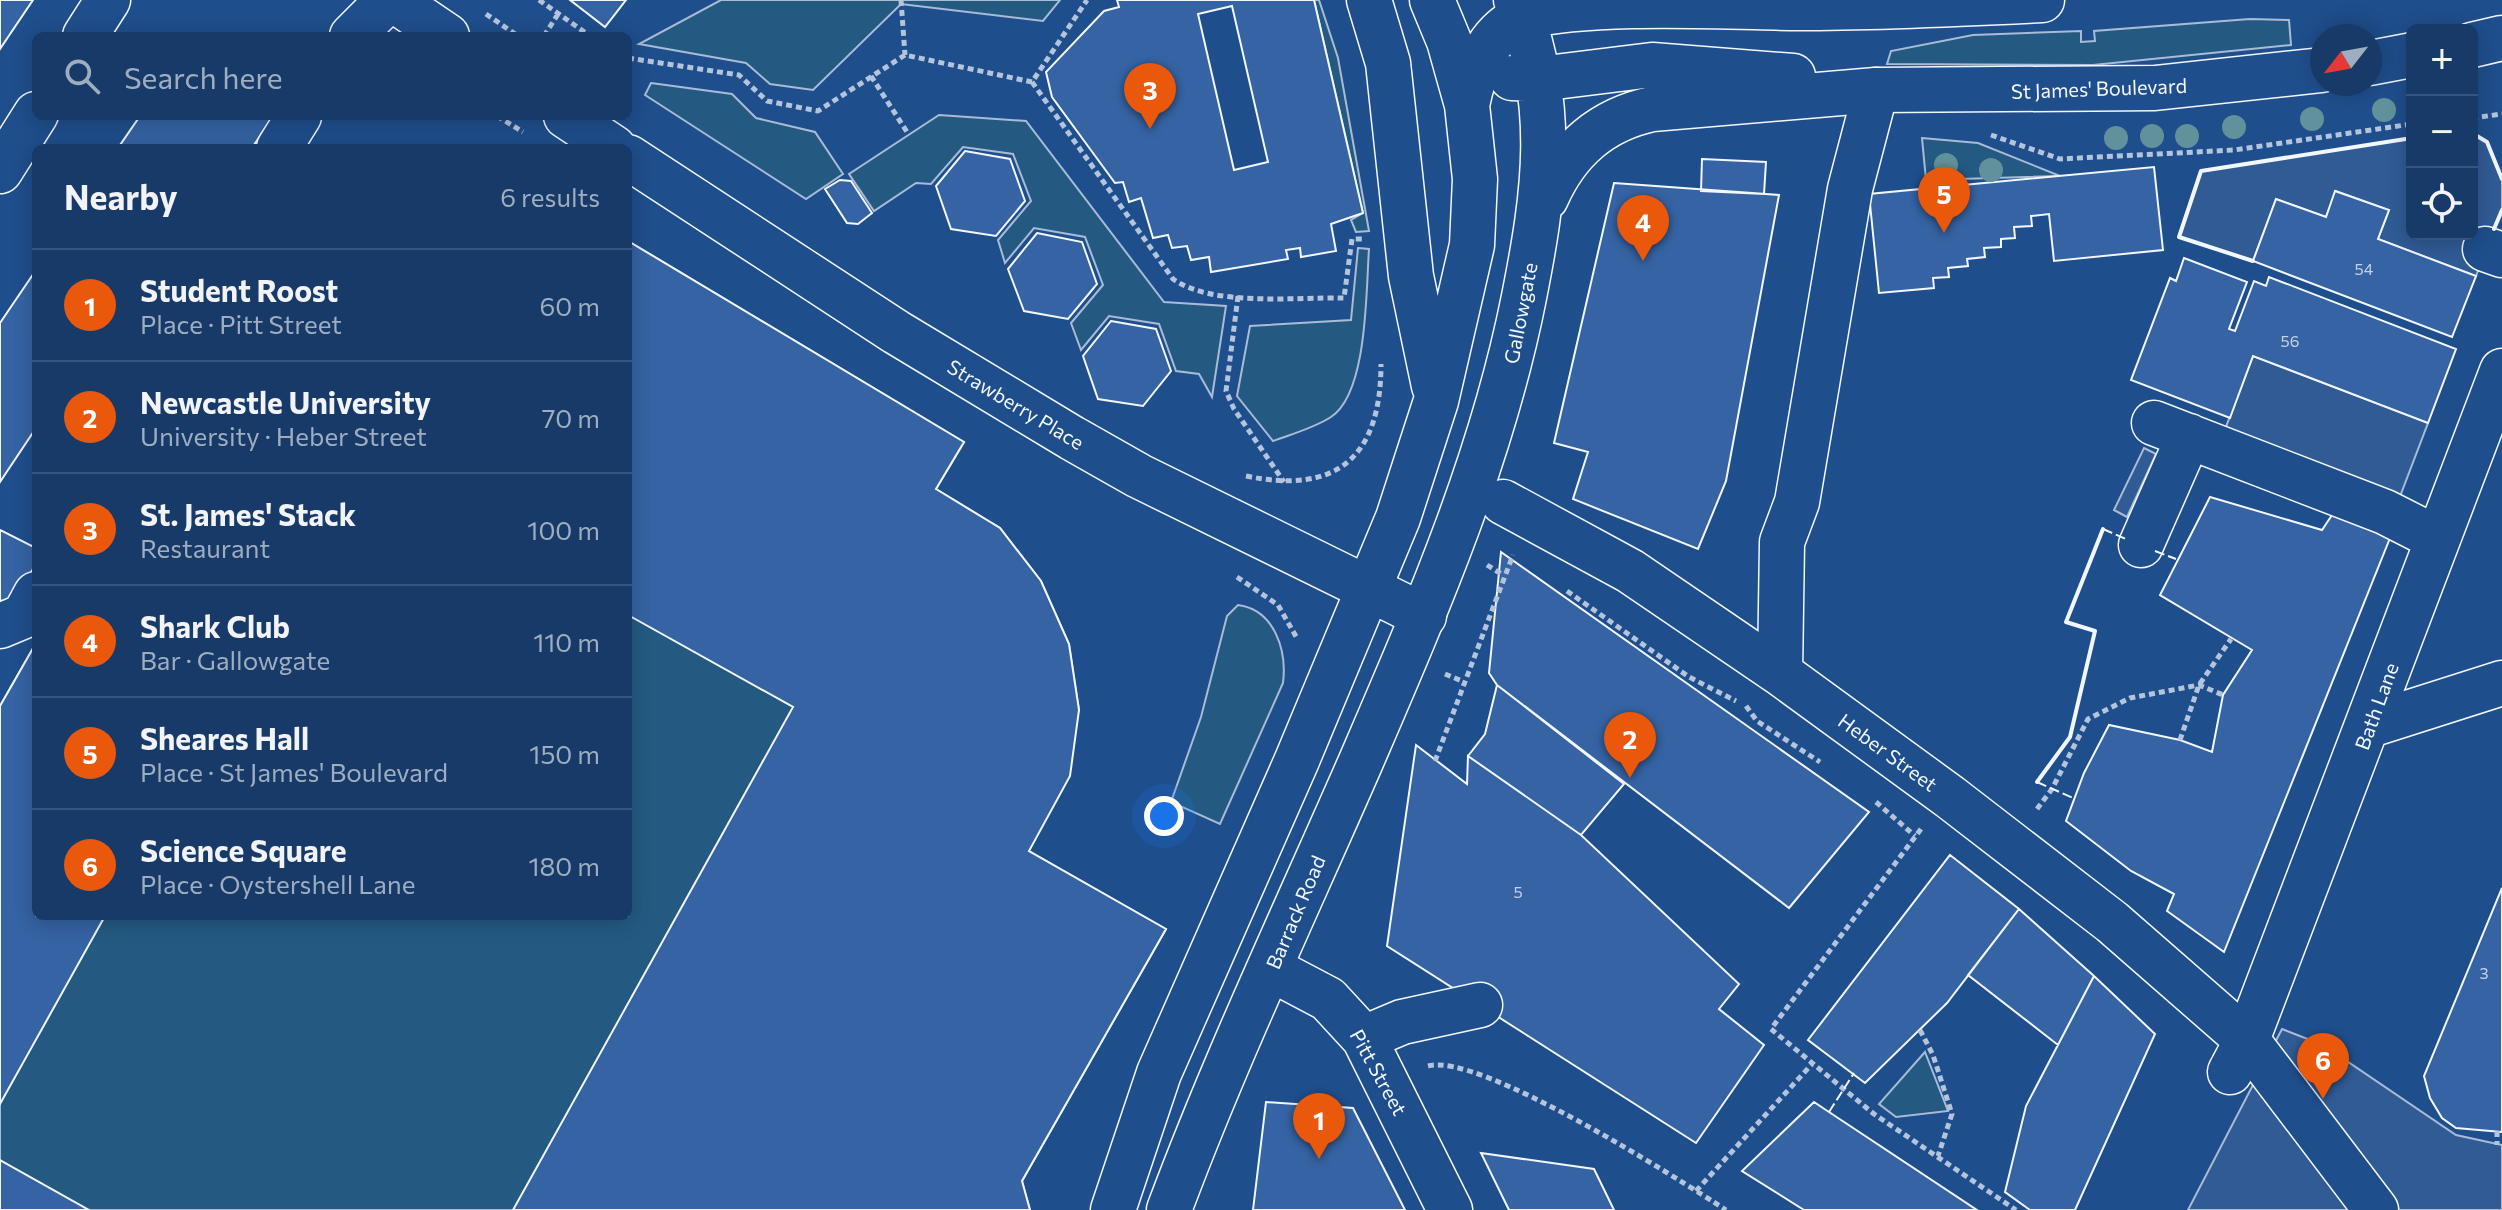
<!DOCTYPE html>
<html lang="en">
<head>
<meta charset="utf-8">
<style>
	body { margin:0; font-family:Commissioner,sans-serif; background:#244571; color:#f1f3f6 }
	.controls { position:absolute; right:24px; top:24px; display:grid; overflow:hidden; border-radius:12px; box-shadow:0 4px 20px #0003 }
	.controls button { width:72px; height:72px; display:grid; place-items:center; padding:0; border:0; border-bottom:2px solid #36547d; background:#173a69; color:#f1f3f6; font:40px sans-serif }
	.compass { position:absolute; left:2310px; top:24px; width:72px; height:72px; border-radius:50%; background:#173a69; box-shadow:0 4px 20px #0003; rotate:239deg }
	.you { position:absolute; left:1164px; top:816px; width:28px; height:28px; margin:-20px; border:6px solid #fff; border-radius:50%; background:#1a73e8; box-shadow:0 0 0 12px #1a73e833 }
	.badge { display:grid; place-items:center; width:52px; height:52px; border-radius:50%; background:#ea580c; color:#fff; font-size:26px; font-weight:700 }
	.pin { position:absolute; translate:-50% -66px; filter:drop-shadow(0 2px 4px #0008) }
	.pin::after { content:''; position:absolute; top:42px; width:28px; height:24px; background:inherit; clip-path:polygon(0 0,100% 0,50% 100%) }
	.list { margin:0; padding:0; list-style:none }
	h2 { display:flex; justify-content:space-between; align-items:center; height:104px; margin:0; padding:0 32px; font-size:34px }
	h2 small { font-size:26px; font-weight:400; color:#9eadc0 }
	.list li { display:grid; grid-template-columns:52px 1fr auto; gap:24px; align-items:center; box-sizing:border-box; height:112px; padding:0 32px; border-top:2px solid #36547d }
	.list b { display:block; font-size:30px; white-space:nowrap }
	.list p { margin:0; font-size:26px; white-space:nowrap; color:#9eadc0 }
	.list em { font-size:26px; font-style:normal; color:#9eadc0 }
	.icon { flex:none; width:44px; height:44px; fill:none; stroke:currentColor; stroke-width:2; stroke-linecap:round; stroke-linejoin:round }
	.map { position:relative; flex:none; width:2502px; height:1210px; overflow:hidden }
	.search { position:absolute; background:#173a69; box-shadow:0 4px 20px #0003; left:32px; top:32px; width:600px; height:88px; display:flex; align-items:center; gap:20px; box-sizing:border-box; padding:0 28px; border-radius:12px; color:#9eadc0; font-size:30px }
	.panel { position:absolute; background:#173a69; box-shadow:0 4px 20px #0003; left:32px; top:144px; width:600px; height:776px; border-radius:12px }
	.map>svg:first-child { display:block }
	.green { fill:#245a82; stroke:#a8bbd7; stroke-width:2 }
	.parking { fill:#305b95; stroke:#a8bbd7; stroke-width:2 }
	.building { fill:#3563a3; stroke:#f2f6ff; stroke-width:2; fill-rule:evenodd }
	.lines { fill:none; stroke-linecap:round; stroke-linejoin:round }
	.minor-casing { stroke:#f2f6ff; stroke-width:47 }
	.major-casing { stroke:#f2f6ff; stroke-width:47 }
	.path { stroke:#b3c4dc; stroke-width:5; stroke-dasharray:6 4; stroke-linecap:butt }
	.minor { stroke:#1f4e8c; stroke-width:44 }
	.major { stroke:#1f4e8c; stroke-width:44 }
	.fence { stroke:#f2f6ff; stroke-width:2; stroke-dasharray:10 4; stroke-linecap:butt }
	.wall { stroke:#f2f6ff; stroke-width:4 }
	.tree { fill:#61919a }
	.labels { text-anchor:middle; dominant-baseline:central; stroke-width:6; stroke-linejoin:round; paint-order:stroke }
	.number-label { font-size:16px; fill:#c3d1e8 }
	.street-label { font-size:20px; fill:#f2f6ff; stroke:#1f4e8c }
</style>
</head>
<body>
<div class="map">
<svg width="2502" height="1210" viewBox="0 0 2502 1210">
	<rect width="100%" height="100%" fill="#1f4e8c"/>
	<path class="green" d="M721,0H1060L1043,21L901,4L813,90L770,84L746,63L639,44Z
		M1314,0H1319L1338,58L1369,231L1356,232L1351,220L1363,213Z
		M2250,19L2289,20L2291,45L2093,65L1887,64L1891,51L1973,35L2081,31V42L2095,41L2094,31Z
		M651,83L732,94L756,118L815,132L843,174L806,199L645,95Z
		M939,115L1026,121L1164,302L1226,306L1212,397L1199,374L1176,371L1159,324L1109,316L1081,350L1071,323L1103,285L1085,237L1034,228L1005,263L998,240L1031,201L1013,154L963,147L931,184L916,183L874,211L849,174Z
		M1922,138L1978,143L2060,176L1926,180Z
		M628,241L964,442L936,489L1000,528L1041,581L1069,644L1079,710L1029,851L1166,929L1022,1181L1030,1210H0V706L36,643V916H628Z
		M1358,248L1369,249C1366,289 1368,393 1331,417C1314,428 1292,434 1273,441L1237,396L1250,326L1351,320Z
		M1238,605C1275,610 1287,651 1283,683L1220,824L1171,802L1201,717L1227,616Z
		M1925,1052L1948,1111L1896,1117L1879,1104Z"/>
	<path class="parking" d="M2472,133L2487,142L2502,179V210L2476,276L2378,239L2389,210L2336,191L2326,217L2276,199L2253,261L2179,237L2201,171L2412,138V234H2472Z
		M2253,356L2428,423L2399,499L2224,432Z
		M2144,448L2156,454L2127,517L2114,510Z
		M2282,1029L2323,1045L2456,1135L2502,1145V1210H2188Z"/>
	<path class="building" d="M0,0H33L0,49Z
		M570,0H626L605,27Z
		M1117,0H1314L1363,213L1331,224L1336,251L1301,257L1300,248L1286,250L1288,259L1211,272L1209,257L1191,260L1187,246L1172,248L1168,235L1153,238L1141,198L1129,202L1123,182L1115,183L1052,97L1046,72L1104,11L1119,7ZM1232,6L1268,162L1234,170L1198,14Z
		M140,116H273L252,148H118Z
		M965,151L1010,159L1025,201L996,236L951,229L936,186Z
		M1702,159L1766,162L1764,194L1701,191Z
		M2154,167L2163,250L2054,261L2049,214L2031,216L2032,226L2014,227L2015,238L2001,239V247L1984,248L1985,257L1967,259L1968,266L1948,268L1949,277L1933,278L1934,288L1879,293L1869,194Z
		M840,180L851,181L872,213L858,224L847,223L825,189Z
		M1614,183L1779,195L1726,481L1698,549L1573,499L1588,452L1554,443Z
		M2335,191L2389,210L2378,239L2476,276L2452,337L2253,261L2276,199L2326,217Z
		M1037,233L1082,242L1097,284L1068,319L1024,311L1008,269Z
		M628,241L964,442L936,489L1000,528L1041,581L1069,644L1079,710L1070,776L1029,851L1166,929L1022,1181L1030,1210H513L793,707L628,615Z
		M2184,258L2247,282L2229,329L2235,331L2254,281L2266,286L2269,277L2456,349L2428,423L2253,356L2230,418L2131,380L2170,278L2176,281Z
		M36,270V428L0,482V323Z
		M1111,321L1156,329L1171,371L1143,406L1098,399L1083,356Z
		M2210,497L2322,530L2332,515L2394,528L2224,952L2167,911L2174,894L2131,871L2066,821L2084,773L2109,725L2180,740L2212,752L2223,695L2252,650L2160,595Z
		M0,530L36,548V563L13,607L0,600Z
		M1501,552L1869,812L1789,908L1497,685L1489,673Z
		M36,643V916H105L0,1104V706Z
		M1497,685L1624,784L1581,835L1468,756L1485,734Z
		M1416,745L1467,784L1468,756L1581,835L1739,984L1719,1009L1764,1045L1696,1143L1387,946Z
		M1950,855L2019,909L1947,1003L1865,1083L1808,1040Z
		M2502,888V1132L2456,1128L2442,1118L2430,1098L2424,1076Z
		M2019,909L2094,976L2058,1045L1968,975Z
		M2094,976L2155,1034L2075,1210H2030L2005,1192L2026,1106Z
		M1266,1102L1353,1108L1405,1210H1253Z
		M1814,1102L1829,1112L1977,1210H1804L1742,1171Z
		M1481,1153L1594,1169L1614,1210H1509Z
		M0,1160L89,1210H0Z"/>
	<g class="lines">
		<g class="minor-casing">
			<path id="minor" d="M394,0L447,36
				M85,36L108,0
				M352,36L388,0
				M566,116L614,148
				M279,148L299,116
				M628,157L896,332L1072,438L1139,476L1424,616
				M0,171L36,114
				M2485,249L2502,255
				M2154,423L2385,512L2438,539
				M1503,502L1630,571L1780,673L1950,797L2112,922L2247,1040L2376,1210
				M2141,545L2189,436
				M0,626L24,616L36,594
				M1780,673L1782,542L1797,502L1850,189L1876,90
				M2370,725L2502,683
				M1271,969L1328,999L1364,1038L1450,1210
				M1364,1038L1402,1022L1480,1005
				M2230,1072L2247,1040L2502,371"/>
		</g>
		<g class="major-casing">
			<path id="major" d="M1369,0L1388,63L1411,276L1434,386
				M2472,45L2502,38
				M2370,63L2412,55
				M1512,78L1539,79L1652,65L1793,76
				M1467,105C1474,71 1487,31 1524,17C1593,0 1722,7 1798,8C1879,8 1961,4 2042,0
				M1546,198C1567,150 1601,120 1652,109L1876,90L2155,88L2322,70
				M1113,1210L1159,1073L1297,760L1398,518L1436,401L1472,245L1475,179L1467,105L1449,41L1432,0
				M1169,1210C1226,1057 1297,908 1362,759C1427,608 1492,459 1524,297C1545,191 1557,104 1516,0"/>
		</g>
		<path class="path" d="M539,0L590,36
			M901,0L905,55
			M486,14L518,36
			M544,36L558,14
			M628,58L739,75L767,101L818,111L905,55L1032,82L1087,0
			M871,76L907,132
			M1032,82L1173,279C1212,307 1295,297 1344,298L1352,239H1365
			M497,116L523,132
			M2472,118L2502,114
			M1991,135L2060,159L2234,150L2412,124
			M1238,296L1226,391L1234,409L1284,482
			M1246,476C1337,495 1381,457 1381,364
			M1487,565L1503,575
			M1237,577L1278,605L1298,640
			M1567,591L1689,677L1736,701
			M1445,674L1462,681
			M1746,706L1757,721L1820,762
			M2180,740L2199,685L2231,639
			M1435,761L1513,555
			M1876,802L1915,836
			M2037,809L2052,789L2088,719L2130,698L2199,685L2223,695
			M1921,829L1771,1029L1874,1114L2016,1210
			M1920,1030L1933,1055L1952,1114L1938,1156
			M1428,1066C1479,1052 1677,1178 1726,1210
			M2497,1131V1145
			M1696,1191L1812,1064"/>
		<use href="#minor" class="minor"/>
		<use href="#major" class="major"/>
		<path class="fence" d="M2103,529L2126,539
			M2155,551L2176,559
			M2037,782L2073,798
			M1829,1112L1854,1073"/>
		<path class="wall" d="M2472,133L2487,142L2502,179
			M2494,229L2502,210
			M2253,261L2179,237L2201,171L2412,138
			M2037,782L2070,737L2095,631L2066,622L2103,529"/>
	</g>
	<g class="tree">
		<circle cx="2384" cy="110" r="12"/>
		<circle cx="2312" cy="119" r="12"/>
		<circle cx="2234" cy="127" r="12"/>
		<circle cx="2152" cy="136" r="12"/>
		<circle cx="2187" cy="136" r="12"/>
		<circle cx="2116" cy="138" r="12"/>
		<circle cx="1946" cy="165" r="12"/>
		<circle cx="1991" cy="170" r="12"/>
	</g>
	<g class="labels">
		<g class="number-label">
			<text x="2364" y="268">54</text>
			<text x="2290" y="340">56</text>
			<text x="1518" y="891">5</text>
			<text x="2484" y="972">3</text>
		</g>
		<g class="street-label">
			<text transform="translate(2099 88) rotate(-2)">St James' Boulevard</text>
			<text transform="translate(1520 313) rotate(-79)">Gallowgate</text>
			<text transform="translate(1016 404) rotate(31)">Strawberry Place</text>
			<text transform="translate(2376 706) rotate(-70)">Bath Lane</text>
			<text transform="translate(1888 752) rotate(36)">Heber Street</text>
			<text transform="translate(1295 912) rotate(-67)">Barrack Road</text>
			<text transform="translate(1379 1072) rotate(61)">Pitt Street</text>
		</g>
	</g>
</svg>
<div class="controls">
<button>+</button>
<button>−</button>
<button><svg class="icon" aria-label="locate" viewBox="0 0 24 24"><circle cx="12" cy="12" r="6"/><path d="M12 2v4M12 18v4M2 12h4M18 12h4"/></svg></button>
</div>
<svg class="compass" viewBox="-18 -18 36 36"><path d="M0-13l5 13h-10z" fill="#e53935"/><path d="M0 13l5-13h-10z" fill="#9eadc0"/></svg>
<div class="you"></div>
<div class="pin badge" style="left:1319px;top:1159px">1</div>
<div class="pin badge" style="left:1630px;top:778px">2</div>
<div class="pin badge" style="left:1150px;top:129px">3</div>
<div class="pin badge" style="left:1643px;top:261px">4</div>
<div class="pin badge" style="left:1944px;top:233px">5</div>
<div class="pin badge" style="left:2323px;top:1099px">6</div>
<div class="search"><svg class="icon" aria-label="search" viewBox="0 0 24 24"><circle cx="10" cy="10" r="6"/><path d="M15 15l6 6"/></svg>Search here</div>
<section class="panel">
<h2>Nearby<small>6 results</small></h2>
<ul class="list">
<li><span class="badge">1</span><div><b>Student Roost</b><p>Place · Pitt Street</p></div><em>60 m</em></li>
<li><span class="badge">2</span><div><b>Newcastle University</b><p>University · Heber Street</p></div><em>70 m</em></li>
<li><span class="badge">3</span><div><b>St. James' Stack</b><p>Restaurant</p></div><em>100 m</em></li>
<li><span class="badge">4</span><div><b>Shark Club</b><p>Bar · Gallowgate</p></div><em>110 m</em></li>
<li><span class="badge">5</span><div><b>Sheares Hall</b><p>Place · St James' Boulevard</p></div><em>150 m</em></li>
<li><span class="badge">6</span><div><b>Science Square</b><p>Place · Oystershell Lane</p></div><em>180 m</em></li>
</ul>
</section>
</div>
</body>
</html>
